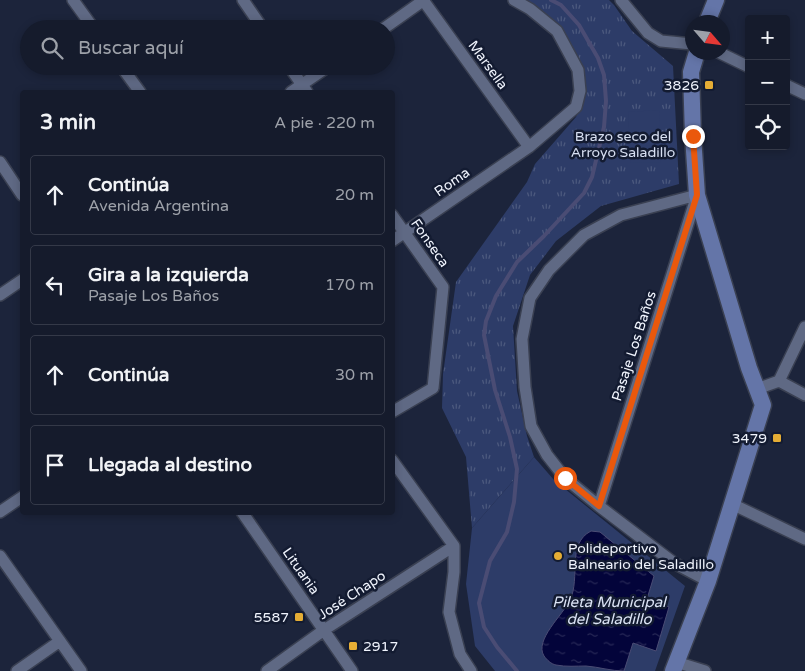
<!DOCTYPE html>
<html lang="es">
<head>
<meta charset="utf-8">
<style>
	body { margin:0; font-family:"Varela Round",sans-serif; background:#222838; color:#f1f3f6 }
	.controls { position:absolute; right:15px; top:15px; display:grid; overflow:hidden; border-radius:5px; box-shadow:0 2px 8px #0003 }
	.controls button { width:45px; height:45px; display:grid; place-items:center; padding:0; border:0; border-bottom:1px solid #343948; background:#151b2c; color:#f1f3f6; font:25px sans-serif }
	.compass { position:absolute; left:685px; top:15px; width:45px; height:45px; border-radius:50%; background:#151b2c; box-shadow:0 2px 8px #0003; rotate:118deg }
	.stop { position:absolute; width:15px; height:15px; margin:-11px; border:4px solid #ea580c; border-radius:50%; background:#fff }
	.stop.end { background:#ea580c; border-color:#fff; box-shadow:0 1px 5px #0008 }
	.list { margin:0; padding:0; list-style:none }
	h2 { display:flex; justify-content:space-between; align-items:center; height:65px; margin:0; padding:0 20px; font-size:21px }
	h2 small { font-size:16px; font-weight:400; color:#9da1a9 }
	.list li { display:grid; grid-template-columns:32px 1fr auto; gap:15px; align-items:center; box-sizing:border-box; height:80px; margin:0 10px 10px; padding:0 10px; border:1px solid #343948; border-radius:5px }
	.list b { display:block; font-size:19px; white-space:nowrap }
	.list p { margin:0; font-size:16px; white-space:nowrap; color:#9da1a9 }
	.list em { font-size:16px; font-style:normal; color:#9da1a9 }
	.icon { flex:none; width:28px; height:28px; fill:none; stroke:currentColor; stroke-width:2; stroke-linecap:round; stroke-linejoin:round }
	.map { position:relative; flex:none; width:805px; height:671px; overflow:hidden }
	.search { position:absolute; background:#151b2c; box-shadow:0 2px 8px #0003; left:20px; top:20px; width:375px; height:55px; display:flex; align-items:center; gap:12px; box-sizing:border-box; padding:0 18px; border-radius:28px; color:#9da1a9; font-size:19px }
	.panel { position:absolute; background:#151b2c; box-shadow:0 2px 8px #0003; left:20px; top:90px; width:375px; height:425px; border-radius:5px }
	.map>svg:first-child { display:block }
	.grass { fill:url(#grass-tufts) }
	.garden { fill:#2d3c68 }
	.water { fill:url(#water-ripples); stroke:#4a4c74 }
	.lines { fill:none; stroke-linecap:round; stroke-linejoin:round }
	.stream { stroke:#4a4c74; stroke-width:4 }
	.street-casing { stroke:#3a4052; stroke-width:14 }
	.secondary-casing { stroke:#3a4052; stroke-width:19 }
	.street { stroke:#5f6984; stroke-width:11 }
	.secondary { stroke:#6475a8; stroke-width:16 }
	.route { stroke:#ea580c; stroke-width:6 }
	.poi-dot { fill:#e5ad35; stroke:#131b31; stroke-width:2 }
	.labels { text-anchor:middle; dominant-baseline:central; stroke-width:5; stroke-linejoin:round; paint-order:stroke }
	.street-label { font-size:14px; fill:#f0f4fd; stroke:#131b31 }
	.poi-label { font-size:14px; fill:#f0f4fd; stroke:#131b31; text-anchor:end }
	.park-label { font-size:14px; fill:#d8e0f2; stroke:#131b31 }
	.water-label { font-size:15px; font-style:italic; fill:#dbe3f5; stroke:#131b31 }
</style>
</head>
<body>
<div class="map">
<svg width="805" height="671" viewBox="0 0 805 671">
	<defs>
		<pattern id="grass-tufts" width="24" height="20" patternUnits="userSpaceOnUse" patternTransform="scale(1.25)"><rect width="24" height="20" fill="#2d3c68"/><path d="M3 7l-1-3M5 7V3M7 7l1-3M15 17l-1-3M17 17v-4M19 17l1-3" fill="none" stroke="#4c597e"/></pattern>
		<pattern id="water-ripples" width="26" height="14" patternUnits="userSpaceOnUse" patternTransform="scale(1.25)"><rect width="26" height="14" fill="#03043a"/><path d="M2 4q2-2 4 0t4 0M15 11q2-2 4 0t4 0" fill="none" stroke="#282957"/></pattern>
	</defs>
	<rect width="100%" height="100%" fill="#1c243b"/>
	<path class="grass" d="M525,0H609L614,5L632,31L673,66L679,184L601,206L556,241L530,275L513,326L517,391L527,436L534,457L472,528L466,457L442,408L443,374L456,282L527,182L535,164L576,117L585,94L582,69L561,27L531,3Z"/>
	<path class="garden" d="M659,110L661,162L631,163L628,112Z
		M534,457L554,480L685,586L655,671H495L475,646L466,584L472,528Z"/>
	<path class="water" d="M591,531L600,532L654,576L647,599L669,607L656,651L633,643L624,671C611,671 599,667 586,666C576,666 566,667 556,665C551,664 547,660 544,656C534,640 563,615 570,600C581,577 566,544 591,531Z"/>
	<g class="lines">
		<path class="stream" d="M517,671L497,647L484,627L479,603L490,561L507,532L514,502L517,469L510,437L495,390L484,335L486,321L496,296L517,262L544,236L584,193L592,177L604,127L606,101L604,75L598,58L579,25L561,5L551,0"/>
		<g class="street-casing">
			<path id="street" d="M73,0L94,29
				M243,0L263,29
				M423,0L529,147
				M621,0L648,33L661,41L692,44
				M383,29L424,0
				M718,52L749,67
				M121,66L140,92
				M289,66L307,92
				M786,85L805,94
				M291,92L329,66
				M0,162L22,195
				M697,195L621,215L584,235L549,270L530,298L522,339L525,387L531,426L547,455L565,478L599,506L674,563L708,581
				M392,215L443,287L433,388L392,412
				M392,241L529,147L576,107L580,91L578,70L557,31L530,9L514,0
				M0,295L22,280
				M779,381L805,327
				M757,389L779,381L805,395
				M392,460L454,546
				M732,504L805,539
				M599,506L697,195
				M0,512L22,497
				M242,512L352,671
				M454,546V572L449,612L460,654L471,671
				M0,556L81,671
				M676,662L705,671
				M17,671L60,641
				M267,671L324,630L454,546"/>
		</g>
		<g class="secondary-casing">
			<path id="secondary" d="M707,22L716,0
				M673,671L708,581L763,405L749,368L697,195L693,136L691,72L697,52"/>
		</g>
		<use href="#street" class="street"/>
		<use href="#secondary" class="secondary"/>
	</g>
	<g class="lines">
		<path class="route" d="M565,478L599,506L697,195L693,136"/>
	</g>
	<g class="poi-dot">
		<rect x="704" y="80" width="10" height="10" rx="2.5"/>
		<rect x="772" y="433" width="10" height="10" rx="2.5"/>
		<circle cx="558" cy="556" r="5"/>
		<rect x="294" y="612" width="10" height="10" rx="2.5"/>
		<rect x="348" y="641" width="10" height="10" rx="2.5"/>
	</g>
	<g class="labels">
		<g class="street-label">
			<text transform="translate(488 65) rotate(54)">Marsella</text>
			<text transform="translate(452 182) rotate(-35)">Roma</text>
			<text transform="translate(430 243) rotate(55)">Fonseca</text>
			<text transform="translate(634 346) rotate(-72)">Pasaje Los Baños</text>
			<text transform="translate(301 571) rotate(55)">Lituania</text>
			<text transform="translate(352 595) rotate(-33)">José Chapo</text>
		</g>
		<g class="poi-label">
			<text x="699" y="85">3826</text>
			<text x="767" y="438">3479</text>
			<text x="568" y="548" text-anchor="start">Polideportivo<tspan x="568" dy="16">Balneario del Saladillo</tspan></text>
			<text x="289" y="617">5587</text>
			<text x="363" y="646" text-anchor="start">2917</text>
		</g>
		<g class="park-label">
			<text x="623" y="136">Brazo seco del<tspan x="623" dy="16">Arroyo Saladillo</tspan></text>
		</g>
		<g class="water-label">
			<text x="609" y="602">Pileta Municipal<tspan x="609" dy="17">del Saladillo</tspan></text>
		</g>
	</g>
</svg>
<div class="controls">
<button>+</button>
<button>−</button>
<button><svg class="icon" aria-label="locate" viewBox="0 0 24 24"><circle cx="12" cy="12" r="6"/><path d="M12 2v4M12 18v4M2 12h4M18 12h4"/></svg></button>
</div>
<svg class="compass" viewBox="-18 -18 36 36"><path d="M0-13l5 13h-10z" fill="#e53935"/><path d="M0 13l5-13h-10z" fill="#9da1a9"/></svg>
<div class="stop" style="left:565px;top:478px"></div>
<div class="stop end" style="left:693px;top:136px"></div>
<div class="search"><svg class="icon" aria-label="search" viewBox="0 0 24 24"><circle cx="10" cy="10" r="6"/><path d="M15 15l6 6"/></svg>Buscar aquí</div>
<section class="panel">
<h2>3 min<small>A pie · 220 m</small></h2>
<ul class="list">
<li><svg class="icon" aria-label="ahead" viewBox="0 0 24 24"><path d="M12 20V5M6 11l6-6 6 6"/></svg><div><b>Continúa</b><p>Avenida Argentina</p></div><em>20 m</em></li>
<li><svg class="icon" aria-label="left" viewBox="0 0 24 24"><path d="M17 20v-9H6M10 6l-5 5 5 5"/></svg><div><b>Gira a la izquierda</b><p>Pasaje Los Baños</p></div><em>170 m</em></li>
<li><svg class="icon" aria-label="ahead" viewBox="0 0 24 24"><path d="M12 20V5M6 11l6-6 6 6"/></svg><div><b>Continúa</b></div><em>30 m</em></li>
<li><svg class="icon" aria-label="arrive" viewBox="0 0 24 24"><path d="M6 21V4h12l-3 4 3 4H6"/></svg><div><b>Llegada al destino</b></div></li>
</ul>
</section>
</div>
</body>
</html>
